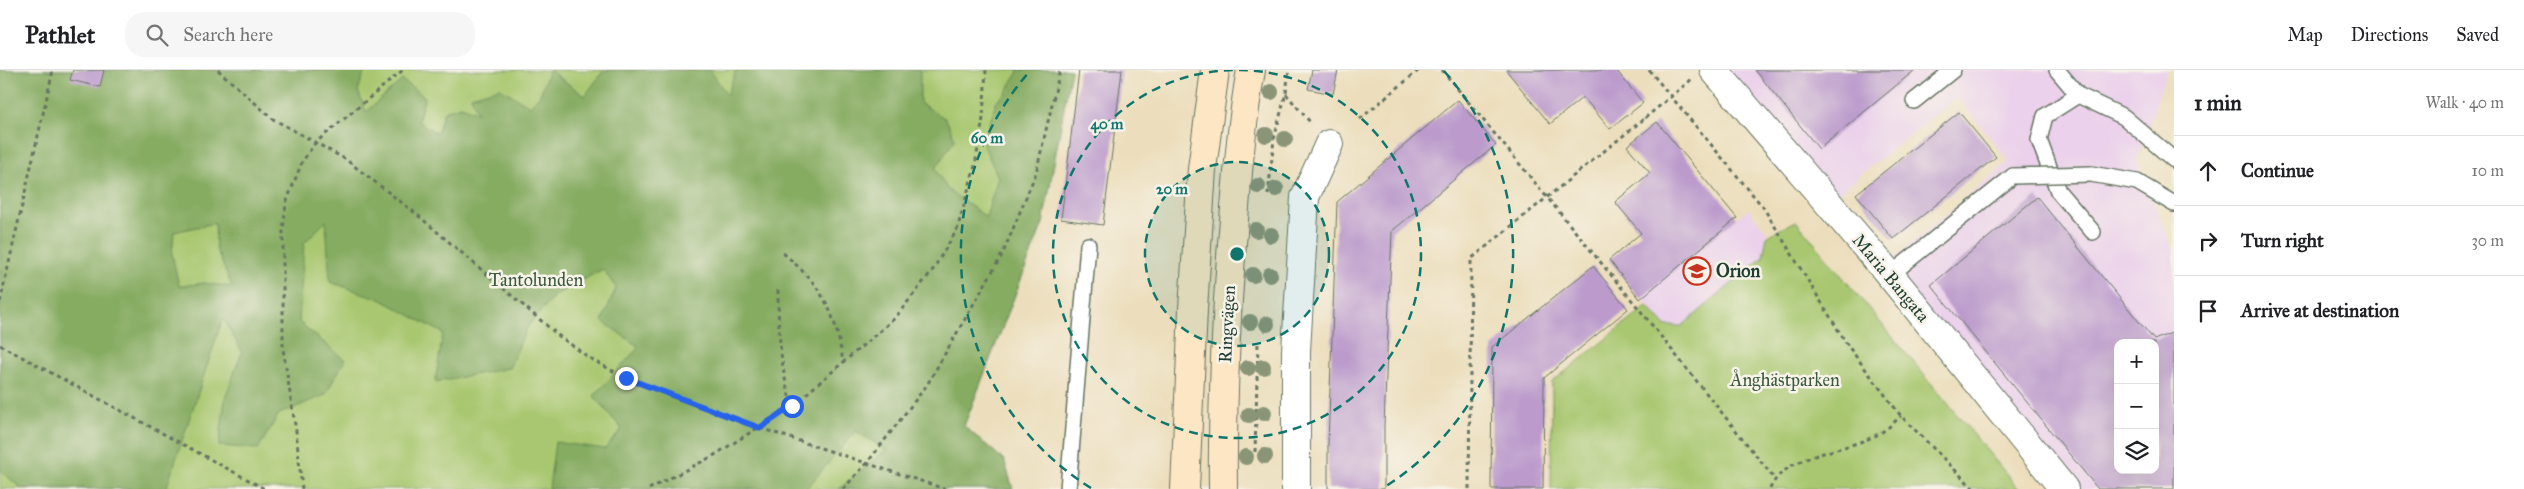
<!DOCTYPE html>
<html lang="en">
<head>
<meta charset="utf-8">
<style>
	body { margin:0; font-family:"IM FELL Great Primer",serif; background:#f6f6f6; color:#202124 }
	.controls { position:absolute; right:15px; bottom:15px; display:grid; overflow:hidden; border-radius:10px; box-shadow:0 5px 20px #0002 }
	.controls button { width:45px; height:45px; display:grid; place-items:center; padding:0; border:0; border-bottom:1px solid #e0e0e0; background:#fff; color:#202124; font:25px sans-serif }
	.stop { position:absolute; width:15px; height:15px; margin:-11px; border:4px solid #2563eb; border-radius:50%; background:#fff }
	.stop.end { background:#2563eb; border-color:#fff; box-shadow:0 1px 5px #0008 }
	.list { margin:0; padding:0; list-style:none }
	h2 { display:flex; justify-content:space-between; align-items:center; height:65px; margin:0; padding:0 20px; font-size:21px }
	h2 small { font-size:16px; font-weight:400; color:#757577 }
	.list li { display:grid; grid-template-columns:32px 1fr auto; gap:15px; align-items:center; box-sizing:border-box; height:70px; padding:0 20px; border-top:1px solid #e0e0e0 }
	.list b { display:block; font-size:19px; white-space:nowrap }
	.list em { font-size:16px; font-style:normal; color:#757577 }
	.icon { flex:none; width:28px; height:28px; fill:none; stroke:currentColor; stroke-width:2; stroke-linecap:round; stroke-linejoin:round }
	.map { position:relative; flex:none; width:2174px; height:419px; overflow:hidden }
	header { display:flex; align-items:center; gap:30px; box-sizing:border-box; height:70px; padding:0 25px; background:#fff; border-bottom:1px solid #e0e0e0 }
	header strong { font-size:24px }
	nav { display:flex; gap:28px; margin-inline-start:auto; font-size:18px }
	.search { width:350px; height:45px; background:#f6f6f6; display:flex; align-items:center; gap:12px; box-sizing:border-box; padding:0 18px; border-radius:20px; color:#757577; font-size:19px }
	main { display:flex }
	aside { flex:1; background:#fff }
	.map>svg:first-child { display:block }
	.built { fill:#ebd1eb; fill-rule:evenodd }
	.green { fill:#a8c76f; stroke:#648252 }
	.forest { fill:#86ac62; stroke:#52744b; fill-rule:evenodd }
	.building { fill:#bc9bcc; fill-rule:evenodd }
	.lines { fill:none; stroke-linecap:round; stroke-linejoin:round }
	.service-casing { stroke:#677564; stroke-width:18 }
	.minor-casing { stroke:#677564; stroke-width:30 }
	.secondary-casing { stroke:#677564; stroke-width:30 }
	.path { stroke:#677564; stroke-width:3; stroke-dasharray:4 4; stroke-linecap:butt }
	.service { stroke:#fff; stroke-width:15 }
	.minor { stroke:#fff; stroke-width:28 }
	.secondary { stroke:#fce6c4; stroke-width:28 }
	.service-bridge-casing { stroke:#677564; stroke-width:18; stroke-linecap:butt }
	.path-bridge { stroke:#677564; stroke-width:3; stroke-dasharray:4 4; stroke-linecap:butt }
	.service-bridge { stroke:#fff; stroke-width:15 }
	.tree { fill:#8a9578 }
	.route { stroke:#2563eb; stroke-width:6 }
	.ring { fill:none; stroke:#0f766e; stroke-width:2.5; stroke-dasharray:9 6 }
	.labels { text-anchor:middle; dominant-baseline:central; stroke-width:5; stroke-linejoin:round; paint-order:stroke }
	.poi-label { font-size:18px; font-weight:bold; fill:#1f3d34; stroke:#f7f3e8; text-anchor:start }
	.street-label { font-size:18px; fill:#1f3d34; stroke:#f7f3e8 }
	.park-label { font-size:18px; fill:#3a5940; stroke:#f7f3e8 }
	.centre { fill:#0f766e; stroke:#f7f3e8; stroke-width:2.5 }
	.ring-label { font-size:15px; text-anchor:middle; font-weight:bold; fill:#0f766e; stroke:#f7f3e8; stroke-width:5; stroke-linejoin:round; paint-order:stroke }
</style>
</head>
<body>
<header>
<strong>Pathlet</strong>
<div class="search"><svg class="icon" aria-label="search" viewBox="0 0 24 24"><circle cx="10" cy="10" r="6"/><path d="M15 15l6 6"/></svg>Search here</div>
<nav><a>Map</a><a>Directions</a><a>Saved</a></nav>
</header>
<main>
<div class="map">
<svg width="2174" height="419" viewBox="0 0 2174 419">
	<rect width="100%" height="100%" fill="#f7f3e8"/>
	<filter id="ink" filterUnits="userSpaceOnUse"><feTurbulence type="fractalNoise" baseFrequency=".02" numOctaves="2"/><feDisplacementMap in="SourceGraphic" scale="10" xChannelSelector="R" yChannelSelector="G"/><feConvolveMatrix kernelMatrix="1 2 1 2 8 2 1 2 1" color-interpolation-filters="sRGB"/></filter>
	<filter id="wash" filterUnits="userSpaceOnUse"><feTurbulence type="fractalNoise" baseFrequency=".0096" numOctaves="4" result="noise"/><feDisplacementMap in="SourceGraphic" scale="20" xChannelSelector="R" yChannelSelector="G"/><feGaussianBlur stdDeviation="1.12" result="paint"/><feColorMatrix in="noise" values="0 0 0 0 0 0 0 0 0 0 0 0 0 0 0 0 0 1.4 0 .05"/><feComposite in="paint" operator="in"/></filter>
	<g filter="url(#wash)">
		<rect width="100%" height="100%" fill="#ecdebc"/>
		<path class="built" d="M1721,0H2167L2137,91L2174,182V419H2056L1878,202L2009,91L1957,27L1825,134ZM2118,273H2155V400H2118Z
			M1728,137L1737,148L1748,139L1767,162L1763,187L1682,256H1666L1631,216Z"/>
		<path class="green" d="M0,0H1071L1043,153L964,356L1004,390L1013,419H0Z
			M1796,151L2019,419H1551L1552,312L1647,236L1666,256H1682L1763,187L1767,166Z"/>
		<path class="forest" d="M0,0H365L358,21L366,42L402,10L425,27L418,51L437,64L444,41L461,36L477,42L471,26L500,18L530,36L540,25L549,0L585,26L604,0H710L727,25L736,0H920V33L946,49L955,69L935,99L948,120L986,147L998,107L983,74L996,32L1005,24L1019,0H1071L1043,153L964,356L1004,390L1013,419H839L886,380L856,361L806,419H549L555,372L605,379L622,359L594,326L639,277L602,251L616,218L603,199L555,225L528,256L509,298L435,312L443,263L380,229L330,212L326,151L304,173L299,252L345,290L325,325L279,344L258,379L219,376L225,328L242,282L223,248L166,419L21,418L0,400ZM215,153L216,178L232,217L205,213L179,216L172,184L174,162Z"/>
		<g id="blocks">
			<path class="building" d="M73,0H104L100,17L70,10Z
				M1079,0H1122L1103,155L1061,149Z
				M1312,0H1338L1333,24L1308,19Z
				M1506,0H1616L1643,33L1610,59L1583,27L1550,54Z
				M1755,0H1915L1819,79Z
				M1458,30L1496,75L1392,161L1384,355V419H1328V374L1337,132Z
				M1959,42L1996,87L1893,169L1856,124Z
				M1657,52L1737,148L1640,229L1609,190L1641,163L1615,132L1650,103L1627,76Z
				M2037,127L2154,270L2174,262V419H2098L1931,215ZM2118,273H2155V400H2118Z
				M1593,196L1628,239L1544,308L1543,419H1491L1492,277Z"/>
		</g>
	</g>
	<g filter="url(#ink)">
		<use href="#blocks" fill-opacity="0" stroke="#677564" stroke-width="1"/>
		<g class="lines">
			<g class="service-casing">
				<path id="service" d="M2057,0L2078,25L2124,47L2174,90
					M2078,25L2045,46L2039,70L2058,121L2093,162
					M1914,31L1953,0
					M2091,104L2137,112L2174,134
					M1890,205L2013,106
					M1068,419L1088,175"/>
			</g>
			<g class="minor-casing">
				<path id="minor" d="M1714,0L1890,205L2064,419
					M1296,419V281L1305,127L1329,74"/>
			</g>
			<g class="secondary-casing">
				<path id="secondary" d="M1185,419L1193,239L1202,99L1215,0
					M1223,419C1222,329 1226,240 1234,150C1238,100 1242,50 1251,0"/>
			</g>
			<path class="path" d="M218,0L273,49L345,89L414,142L559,266L591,289L626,308L760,358L945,419
				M1442,0L1635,234L1774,408
				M1649,0L1763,137L1848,276L1901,346L1974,419
				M1286,24L1310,52
				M1360,49L1419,0
				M1268,125L1274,69L1286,23L1289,0
				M783,183C823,217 835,240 843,292
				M778,220C778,260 780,297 792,336
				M0,232L53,0
				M0,275L265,419
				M1255,382L1258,273
				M302,419L296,361L283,279V161L286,133L302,92L315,73L403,0
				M649,419L713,386L792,336L895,248L932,201L957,160L975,96L983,48L986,0
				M843,419L867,393L927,315L1003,183L1036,103L1060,0
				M1469,419L1471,189L1645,48
				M1770,419C1785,382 1850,382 1880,363C1888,359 1894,352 1901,346"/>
			<use href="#service" class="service"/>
			<use href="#minor" class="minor"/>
			<use href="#secondary" class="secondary"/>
			<g class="service-bridge-casing">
				<path id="service-bridge" d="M2013,106L2091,104"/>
			</g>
			<path class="path-bridge" d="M1645,48L1692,9"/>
			<use href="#service-bridge" class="service-bridge"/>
		</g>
		<g class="tree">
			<circle cx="1271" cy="22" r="8"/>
			<circle cx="1266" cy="65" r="8"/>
			<circle cx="1285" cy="69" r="8"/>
			<circle cx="1258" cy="116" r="8"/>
			<circle cx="1276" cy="119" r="8"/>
			<circle cx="1256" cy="160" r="8"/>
			<circle cx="1271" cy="165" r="8"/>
			<circle cx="1253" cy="205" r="8"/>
			<circle cx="1270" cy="205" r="8"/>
			<circle cx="1250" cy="252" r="8"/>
			<circle cx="1267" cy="254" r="8"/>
			<circle cx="1263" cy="297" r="8"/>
			<circle cx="1248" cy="298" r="8"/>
			<circle cx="1264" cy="343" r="8"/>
			<circle cx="1249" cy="345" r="8"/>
			<circle cx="1265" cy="386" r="8"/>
			<circle cx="1246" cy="387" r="8"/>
		</g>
	</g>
	<g class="lines" filter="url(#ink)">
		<path class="route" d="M626,308L760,358L792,336"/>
	</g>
	<circle cx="1237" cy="184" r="92" fill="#0f766e" fill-opacity=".12"/>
	<g class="ring">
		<circle cx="1237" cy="184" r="92"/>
		<path d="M1239 0A184 184 0 1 1 1235 0"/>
		<path d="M1091 418A276 276 0 0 1 1030 1M1444 1A276 276 0 0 1 1383 418"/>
	</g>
	<defs>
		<g id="school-ring" transform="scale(1.4375)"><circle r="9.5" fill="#f7f3e8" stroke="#c8321e" stroke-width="1.5"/><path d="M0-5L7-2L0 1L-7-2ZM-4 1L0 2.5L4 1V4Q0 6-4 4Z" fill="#c8321e"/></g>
	</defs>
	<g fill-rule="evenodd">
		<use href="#school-ring" x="1697" y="201"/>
	</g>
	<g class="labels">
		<g class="poi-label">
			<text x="1716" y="201">Orion</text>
		</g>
		<g class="street-label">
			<text transform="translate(1891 208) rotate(50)">Maria Bangata</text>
			<text transform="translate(1227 254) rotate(-87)">Ringvägen</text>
		</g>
		<g class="park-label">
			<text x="536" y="210">Tantolunden</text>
			<text x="1785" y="310">Ånghästparken</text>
		</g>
	</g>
	<circle cx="1237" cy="184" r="8" class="centre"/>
	<g class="ring-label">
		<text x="1107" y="59">40 m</text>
		<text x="987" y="73">60 m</text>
		<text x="1172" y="124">20 m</text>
	</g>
</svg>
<div class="controls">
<button>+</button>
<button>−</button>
<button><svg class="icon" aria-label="layers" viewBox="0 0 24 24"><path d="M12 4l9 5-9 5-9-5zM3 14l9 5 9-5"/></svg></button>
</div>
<div class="stop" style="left:792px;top:336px"></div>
<div class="stop end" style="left:626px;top:308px"></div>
</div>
<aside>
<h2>1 min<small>Walk · 40 m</small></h2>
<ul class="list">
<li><svg class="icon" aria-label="ahead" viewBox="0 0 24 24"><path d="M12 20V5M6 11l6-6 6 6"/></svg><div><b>Continue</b></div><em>10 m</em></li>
<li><svg class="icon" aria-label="right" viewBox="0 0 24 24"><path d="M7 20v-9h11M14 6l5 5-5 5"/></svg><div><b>Turn right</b></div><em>30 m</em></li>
<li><svg class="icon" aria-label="arrive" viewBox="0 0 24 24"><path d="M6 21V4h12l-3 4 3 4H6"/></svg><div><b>Arrive at destination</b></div></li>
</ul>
</aside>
</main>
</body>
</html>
